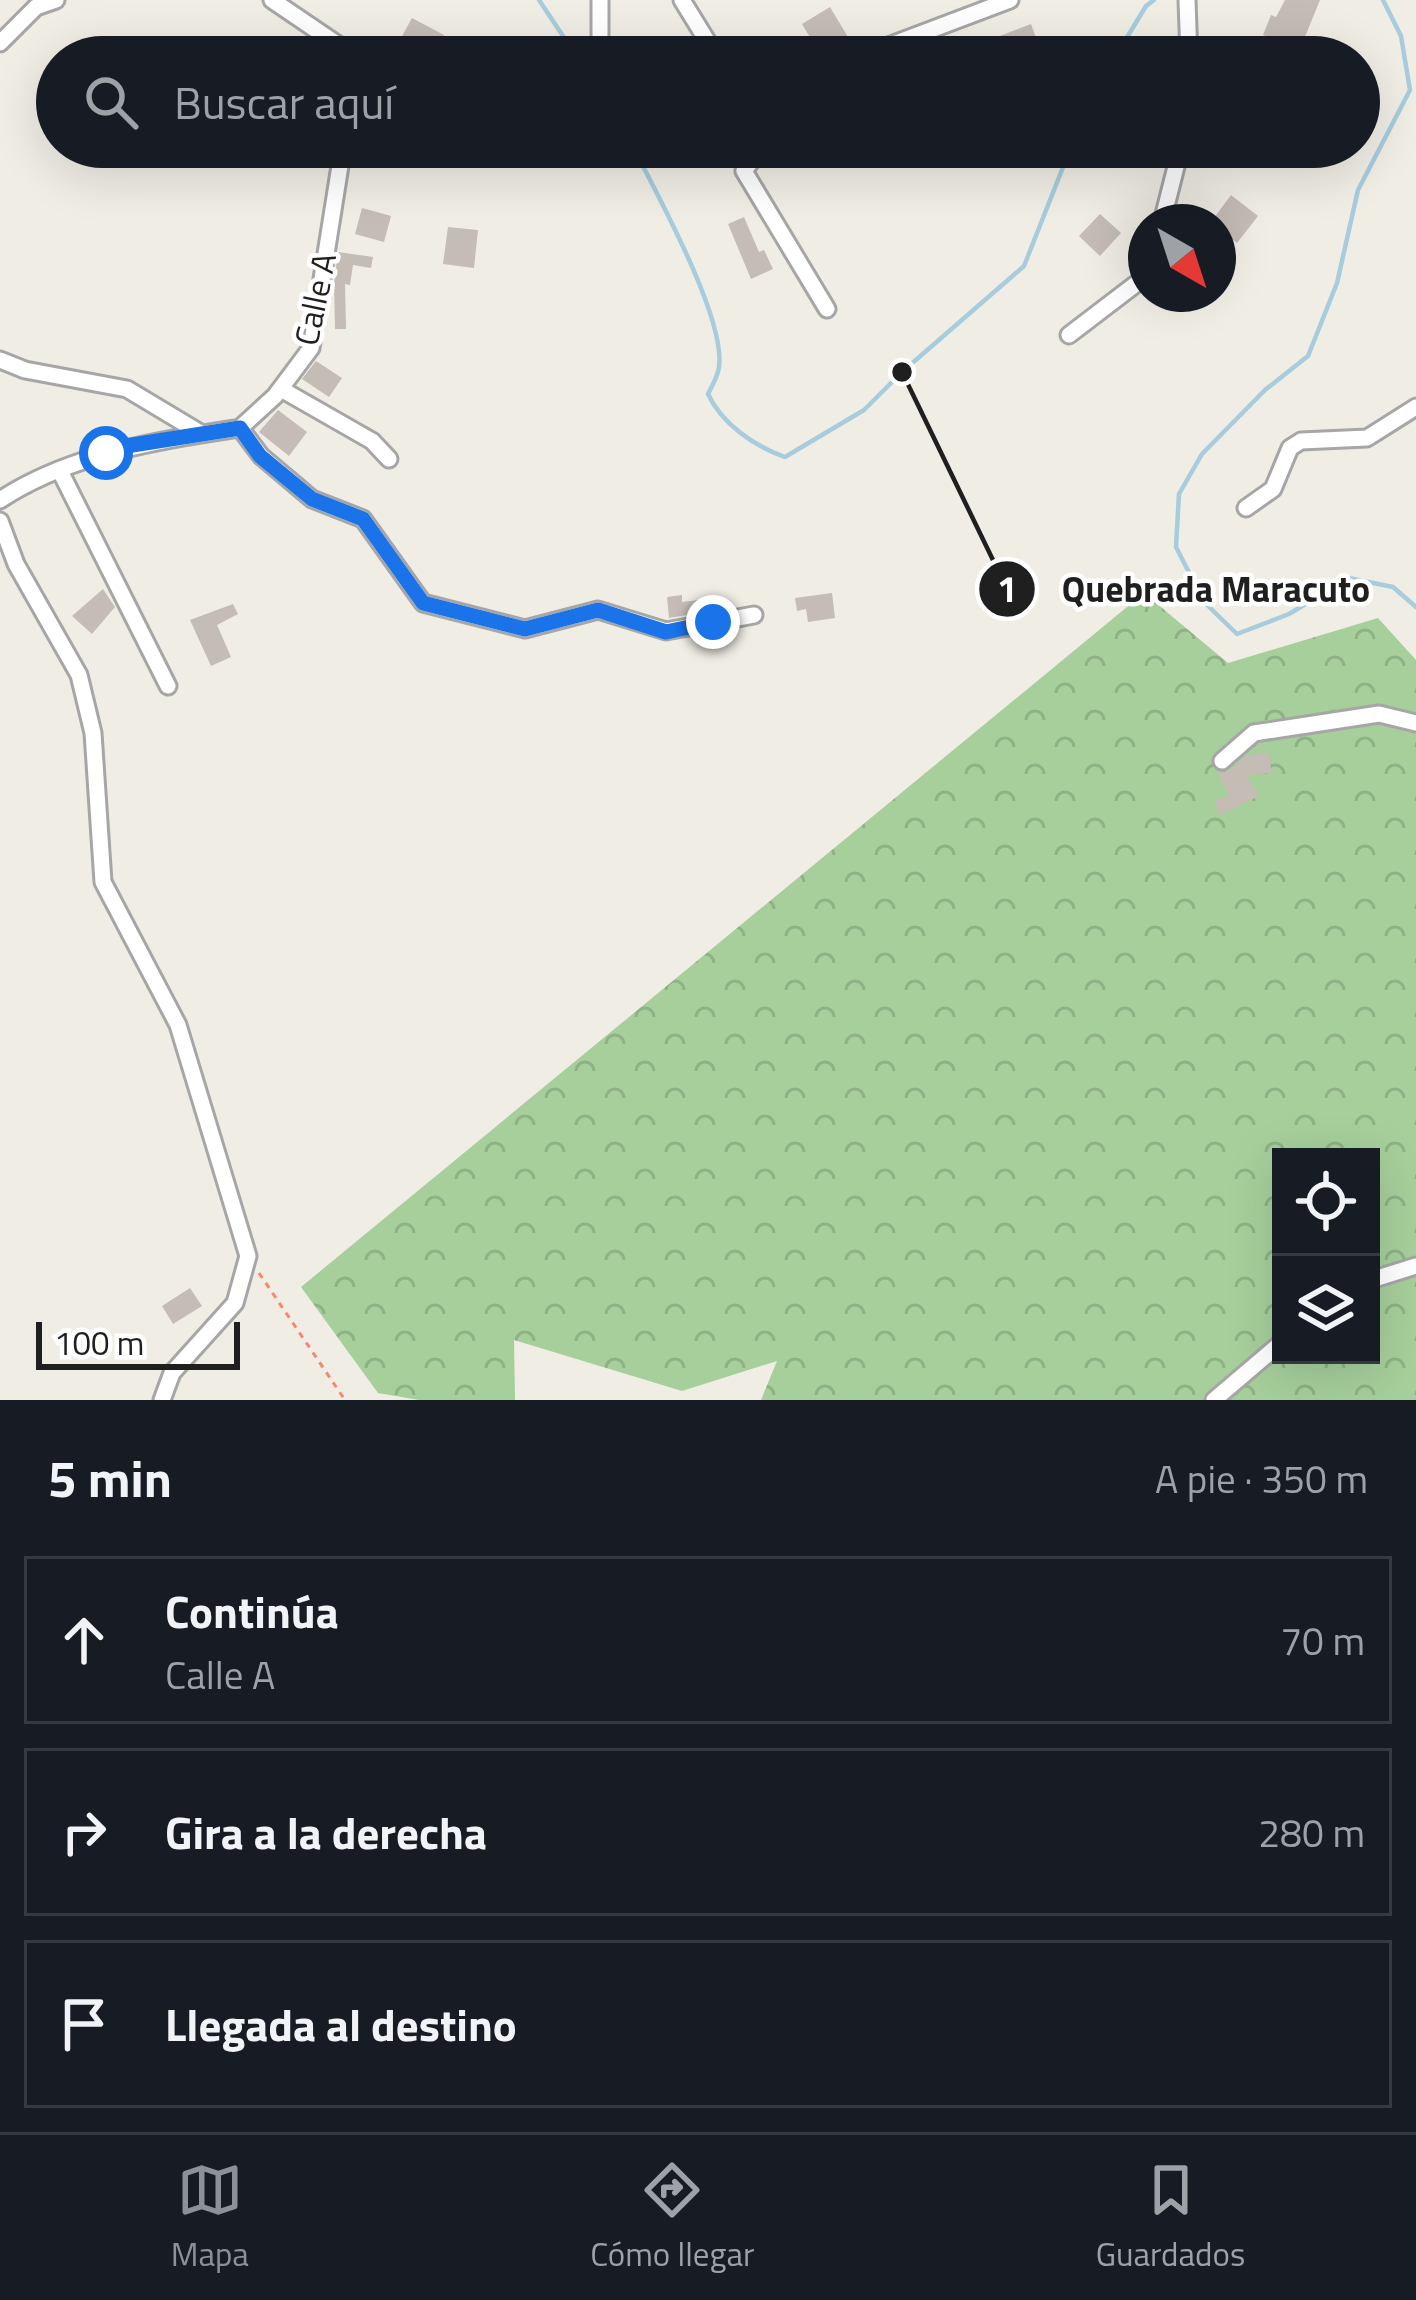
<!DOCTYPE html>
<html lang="es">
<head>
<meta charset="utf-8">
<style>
	body { margin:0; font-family:"Titillium Web",sans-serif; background:#20242c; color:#f1f3f6 }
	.controls { position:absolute; right:36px; bottom:36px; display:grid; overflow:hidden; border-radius:0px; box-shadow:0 12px 48px #0002 }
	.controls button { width:108px; height:108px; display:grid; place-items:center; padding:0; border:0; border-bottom:3px solid #363941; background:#171b24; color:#f1f3f6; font:60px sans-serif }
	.compass { position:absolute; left:1128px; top:204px; width:108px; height:108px; border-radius:50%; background:#171b24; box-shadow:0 12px 48px #0002; rotate:141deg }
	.scale { position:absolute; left:36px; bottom:30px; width:204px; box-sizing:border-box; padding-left:12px; border:6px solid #1f1f1f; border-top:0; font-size:33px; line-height:42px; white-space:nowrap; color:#1f1f1f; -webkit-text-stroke:9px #fff; paint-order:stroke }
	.stop { position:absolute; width:36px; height:36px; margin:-27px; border:9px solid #1a73e8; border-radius:50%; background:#fff }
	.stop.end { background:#1a73e8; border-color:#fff; box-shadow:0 3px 12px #0008 }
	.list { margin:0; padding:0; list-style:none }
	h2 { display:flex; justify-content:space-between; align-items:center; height:156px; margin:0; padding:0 48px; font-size:51px }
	h2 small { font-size:39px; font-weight:400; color:#9ea1a6 }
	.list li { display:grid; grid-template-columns:78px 1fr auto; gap:36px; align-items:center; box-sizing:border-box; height:168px; margin:0 24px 24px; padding:0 24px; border:3px solid #363941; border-radius:0px }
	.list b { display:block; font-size:45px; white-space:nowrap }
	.list p { margin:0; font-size:39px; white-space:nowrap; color:#9ea1a6 }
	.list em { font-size:39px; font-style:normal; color:#9ea1a6 }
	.icon { flex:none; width:66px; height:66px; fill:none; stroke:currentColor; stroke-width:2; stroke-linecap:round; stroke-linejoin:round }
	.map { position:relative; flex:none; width:1416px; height:1400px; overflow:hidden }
	.search { position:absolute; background:#171b24; box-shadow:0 12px 48px #0002; left:36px; right:36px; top:36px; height:132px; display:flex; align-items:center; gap:30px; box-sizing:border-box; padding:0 42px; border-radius:66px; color:#9ea1a6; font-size:45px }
	.sheet { height:732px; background:#171b24 }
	nav { display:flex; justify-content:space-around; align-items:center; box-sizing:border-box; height:168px; border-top:3px solid #363941; background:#171b24; font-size:33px; color:#9ea1a6 }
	nav a { display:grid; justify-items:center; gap:6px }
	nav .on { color:#8c9099 }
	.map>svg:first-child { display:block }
	.forest { fill:url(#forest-crowns); fill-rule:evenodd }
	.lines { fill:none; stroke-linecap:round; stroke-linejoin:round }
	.stream { stroke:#a6ccdd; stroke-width:4.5 }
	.building { fill:#c4bcb5 }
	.minor-casing { stroke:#a6a6a6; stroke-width:21 }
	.path { stroke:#f9866e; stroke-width:3; stroke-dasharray:6 6; stroke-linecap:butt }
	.minor { stroke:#fff; stroke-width:15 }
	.route { stroke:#1a73e8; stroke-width:15 }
	.labels { text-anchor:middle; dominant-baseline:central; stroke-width:9; stroke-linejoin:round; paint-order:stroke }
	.street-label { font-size:33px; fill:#1f1f1f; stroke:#fff }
	.leader { fill:none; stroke:#1f1f1f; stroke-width:4.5 }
	.callout-dot { fill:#1f1f1f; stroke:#fff; stroke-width:4.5 }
	.mark-label { font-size:36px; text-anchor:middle; font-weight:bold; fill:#fff }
	.callout-label { font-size:36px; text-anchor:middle; font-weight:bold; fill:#1f1f1f; stroke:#fff; stroke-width:9; stroke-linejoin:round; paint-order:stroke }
</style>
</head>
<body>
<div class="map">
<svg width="1416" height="1400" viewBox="0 0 1416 1400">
	<defs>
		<pattern id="forest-crowns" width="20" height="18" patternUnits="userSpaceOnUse" patternTransform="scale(3)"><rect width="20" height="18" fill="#a6cf9b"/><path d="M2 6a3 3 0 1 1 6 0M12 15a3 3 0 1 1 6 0" fill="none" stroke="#8eb185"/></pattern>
	</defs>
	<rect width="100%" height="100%" fill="#f0ede5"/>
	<path class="forest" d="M1144,593L1228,663L1378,618L1416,660V1400H761L777,1361L682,1391L514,1340L515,1400H419L378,1393L301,1287ZM1281,1157H1371V1355H1281Z"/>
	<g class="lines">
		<path class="stream" d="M539,0L577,57
			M1383,0L1401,36L1410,90L1358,190L1337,283L1308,356L1265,390L1202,454L1179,494L1176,547L1204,602L1237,634L1289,614L1349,578L1393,587L1416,607
			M1115,57L1146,6L1154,0
			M633,147C657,194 726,319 719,367C718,376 712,386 708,394C722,424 754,446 785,457L864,410L902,372L1024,266L1071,147"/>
	</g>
	<path class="building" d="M1285,0H1320L1300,49L1263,35L1271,15L1276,17Z
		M830,7L848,37L820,54L802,24Z
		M412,18L444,35L438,46L431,42L423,57H410L395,49Z
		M1031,24L1043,57H1004L997,37Z
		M1231,195L1258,216L1237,243L1218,229V222H1211Z
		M362,208L391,216L384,242L355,234Z
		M1100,214L1121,233L1100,256L1079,236Z
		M744,217L759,252L764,250L773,269L751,279L728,224Z
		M448,227L478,230L474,268L443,264Z
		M338,252L373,257L371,268L353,265L350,285L345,284L346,329H335L334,283Z
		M316,361L342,378L329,397L302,379Z
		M278,410L307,432L289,456L259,432Z
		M103,589L115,607L92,634L72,616Z
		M832,593L835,618L808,622L806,609L797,611L795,598Z
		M682,595V602L715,598L716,610L669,618L667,597Z
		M233,604L238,614L217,625L231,657L211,666L190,620Z
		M1270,753L1271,773L1246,775L1259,796L1220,815L1214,801L1229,795L1217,773L1229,771L1247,755Z
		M190,1288L202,1306L173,1324L162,1306Z"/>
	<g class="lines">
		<g class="minor-casing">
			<path id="minor" d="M272,0L356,57
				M682,0L717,57
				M1187,0L1189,57
				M0,43L36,7L56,0
				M600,57V0
				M859,57L1010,0
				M762,147L744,171L827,309
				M1162,222L1181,147
				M1069,335L1141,280L1146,272
				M0,360L25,370L127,389L202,434L240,428
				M281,389L372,441L389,459
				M240,428L261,456L312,499L363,519L423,603L525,629L598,610L666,631L754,615
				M240,428L275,396L311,348L343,147
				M60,471L168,686
				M0,500C59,461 133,445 202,434
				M1246,508L1273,489L1290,448L1301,441L1367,438L1416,407
				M0,521L16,564L79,675L93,733L103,882L178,1025L248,1256L235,1303L172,1373L162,1400
				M1222,761L1254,733L1379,714L1416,723
				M1371,1280L1416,1266
				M1214,1400L1281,1343"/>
		</g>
		<path class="path" d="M259,1273L345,1400"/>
		<use href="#minor" class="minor"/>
	</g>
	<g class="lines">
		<path class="route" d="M106,453L126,446L240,428L260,456L312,499L363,519L423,603L525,629L598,610L666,632L713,622"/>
	</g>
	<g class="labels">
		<g class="street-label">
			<text transform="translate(315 299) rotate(-78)">Calle A</text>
		</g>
	</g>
	<path class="leader" d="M902 372L1007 589"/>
	<g class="callout-dot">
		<circle cx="902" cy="372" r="12"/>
		<circle cx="1007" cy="589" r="30"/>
	</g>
	<g class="mark-label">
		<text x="1007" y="602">1</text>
	</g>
	<g class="callout-label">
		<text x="1216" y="602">Quebrada Maracuto</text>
	</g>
</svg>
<div class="controls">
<button><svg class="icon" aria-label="locate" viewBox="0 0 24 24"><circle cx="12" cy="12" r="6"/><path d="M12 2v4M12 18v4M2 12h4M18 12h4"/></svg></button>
<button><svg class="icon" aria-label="layers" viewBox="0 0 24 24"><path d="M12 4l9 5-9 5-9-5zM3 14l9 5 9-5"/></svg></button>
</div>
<svg class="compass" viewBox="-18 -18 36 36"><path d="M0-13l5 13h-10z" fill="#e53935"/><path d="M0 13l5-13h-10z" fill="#9ea1a6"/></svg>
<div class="scale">100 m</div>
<div class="stop" style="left:106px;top:453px"></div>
<div class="stop end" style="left:713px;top:622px"></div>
<div class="search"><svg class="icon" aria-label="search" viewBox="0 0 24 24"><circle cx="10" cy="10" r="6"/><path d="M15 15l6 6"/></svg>Buscar aquí</div>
</div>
<section class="sheet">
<h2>5 min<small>A pie · 350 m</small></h2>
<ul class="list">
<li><svg class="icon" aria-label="ahead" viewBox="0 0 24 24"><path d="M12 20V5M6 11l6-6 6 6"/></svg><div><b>Continúa</b><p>Calle A</p></div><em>70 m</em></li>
<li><svg class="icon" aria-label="right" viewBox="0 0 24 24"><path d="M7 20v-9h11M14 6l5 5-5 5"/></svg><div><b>Gira a la derecha</b></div><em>280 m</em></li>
<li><svg class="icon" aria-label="arrive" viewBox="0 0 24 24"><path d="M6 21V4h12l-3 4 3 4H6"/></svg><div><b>Llegada al destino</b></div></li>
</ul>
</section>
<nav>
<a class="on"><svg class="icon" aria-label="map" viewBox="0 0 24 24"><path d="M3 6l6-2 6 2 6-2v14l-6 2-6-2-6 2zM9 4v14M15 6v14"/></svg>Mapa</a>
<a><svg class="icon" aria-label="directions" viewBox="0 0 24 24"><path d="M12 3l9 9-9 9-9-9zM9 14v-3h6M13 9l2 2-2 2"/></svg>Cómo llegar</a>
<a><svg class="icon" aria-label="saved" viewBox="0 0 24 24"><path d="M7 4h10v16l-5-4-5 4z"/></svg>Guardados</a>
</nav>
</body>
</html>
